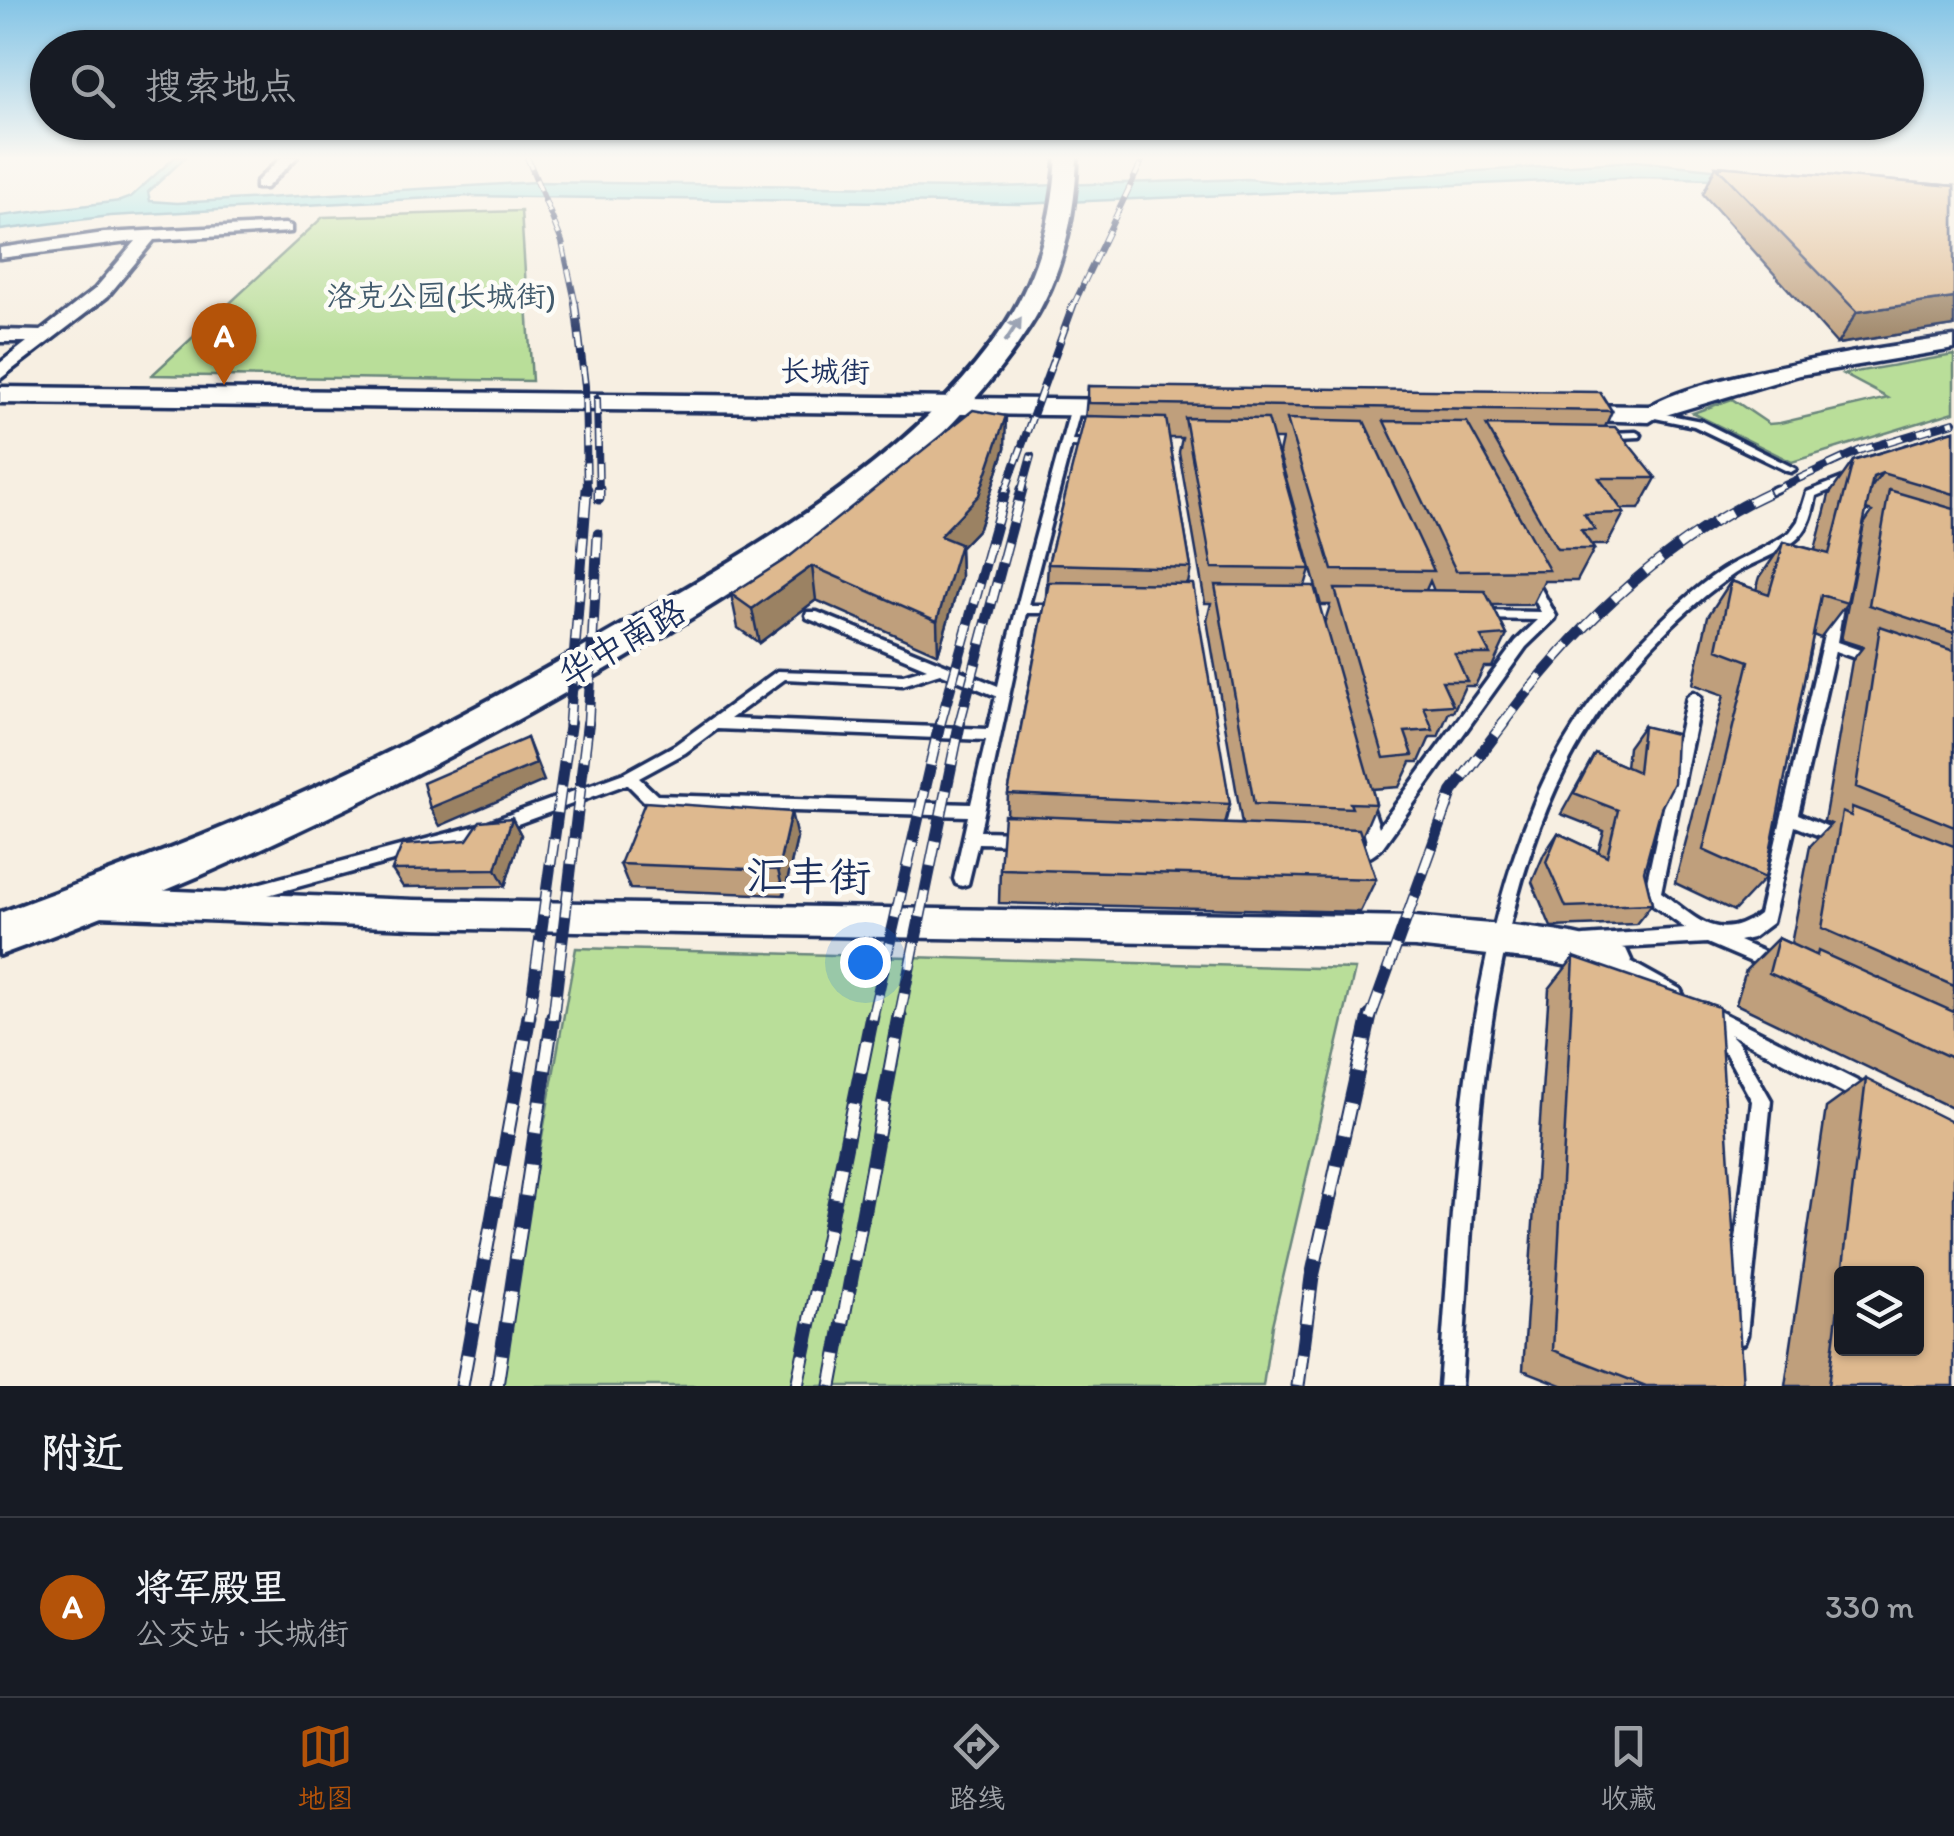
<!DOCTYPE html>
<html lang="zh">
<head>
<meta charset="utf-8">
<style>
	body { margin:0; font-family:Itim,"LXGW WenKai TC",sans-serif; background:#20242c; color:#f1f3f6 }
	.controls { position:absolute; right:30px; bottom:30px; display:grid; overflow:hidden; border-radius:10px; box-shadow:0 2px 8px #0004 }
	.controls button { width:90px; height:90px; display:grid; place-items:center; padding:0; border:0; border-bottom:2px solid #363941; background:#171b24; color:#f1f3f6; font:50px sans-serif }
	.you { position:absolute; left:865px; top:962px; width:35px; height:35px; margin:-25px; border:8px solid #fff; border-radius:50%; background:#1a73e8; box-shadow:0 0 0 15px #1a73e833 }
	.badge { display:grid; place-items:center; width:65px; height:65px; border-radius:50%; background:#b45309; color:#fff; font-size:32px; font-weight:700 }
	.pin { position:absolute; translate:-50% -82px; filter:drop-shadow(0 2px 5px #0008) }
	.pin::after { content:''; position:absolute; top:52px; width:35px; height:30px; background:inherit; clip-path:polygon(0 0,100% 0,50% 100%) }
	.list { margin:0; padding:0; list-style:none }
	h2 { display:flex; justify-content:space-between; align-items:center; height:130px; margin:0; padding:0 40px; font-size:42px }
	h2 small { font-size:32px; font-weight:400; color:#9ea1a6 }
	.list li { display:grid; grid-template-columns:65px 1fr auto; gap:30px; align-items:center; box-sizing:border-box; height:180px; padding:0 40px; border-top:2px solid #363941 }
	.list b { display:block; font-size:38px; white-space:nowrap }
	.list p { margin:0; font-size:32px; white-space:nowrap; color:#9ea1a6 }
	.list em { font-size:32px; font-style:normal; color:#9ea1a6 }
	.icon { flex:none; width:55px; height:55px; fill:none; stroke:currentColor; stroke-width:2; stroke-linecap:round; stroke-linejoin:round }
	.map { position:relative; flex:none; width:1954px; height:1386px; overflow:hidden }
	.search { position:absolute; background:#171b24; box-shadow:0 2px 8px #0004; left:30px; right:30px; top:30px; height:110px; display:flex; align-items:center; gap:25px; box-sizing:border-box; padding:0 35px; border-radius:55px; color:#9ea1a6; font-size:38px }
	.sheet { height:310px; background:#171b24 }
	nav { display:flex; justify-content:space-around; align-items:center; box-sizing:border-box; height:140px; border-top:2px solid #363941; background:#171b24; font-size:28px; color:#9ea1a6 }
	nav a { display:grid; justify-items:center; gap:5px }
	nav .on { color:#b45309 }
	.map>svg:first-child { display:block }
	.green { fill:#b9de99; stroke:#6a867c; stroke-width:2.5 }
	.water { fill:#8bdde3; stroke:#5e97ae; stroke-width:2.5 }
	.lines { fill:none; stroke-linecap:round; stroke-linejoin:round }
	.service-casing { stroke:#1b2f5e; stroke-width:7 }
	.minor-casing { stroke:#1b2f5e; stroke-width:7 }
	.tertiary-casing { stroke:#1b2f5e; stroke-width:7 }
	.secondary-casing { stroke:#1b2f5e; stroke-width:8 }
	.service { fill:#fdfcf7; fill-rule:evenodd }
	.minor { fill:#fdfcf7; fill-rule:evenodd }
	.tertiary { fill:#fdfcf7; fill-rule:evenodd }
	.secondary { fill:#fdfcf7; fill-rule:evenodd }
	.rail-far4-casing { stroke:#1b2f5e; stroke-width:6 }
	.rail-far3-casing { stroke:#1b2f5e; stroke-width:8 }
	.rail-far2-casing { stroke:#1b2f5e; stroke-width:11 }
	.rail-far1-casing { stroke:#1b2f5e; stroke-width:12 }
	.rail-casing { stroke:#1b2f5e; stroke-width:15 }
	.rail-far4 { stroke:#fdfcf7; stroke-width:4; stroke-dasharray:12; stroke-linecap:butt }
	.rail-far3 { stroke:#fdfcf7; stroke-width:5; stroke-dasharray:16; stroke-linecap:butt }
	.rail-far2 { stroke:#fdfcf7; stroke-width:8; stroke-dasharray:21; stroke-linecap:butt }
	.rail-far1 { stroke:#fdfcf7; stroke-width:9; stroke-dasharray:26; stroke-linecap:butt }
	.rail { stroke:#fdfcf7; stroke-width:11; stroke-dasharray:32; stroke-linecap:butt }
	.wall { fill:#bf9f7b; stroke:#1b2f5e; stroke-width:2.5; fill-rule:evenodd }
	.shaded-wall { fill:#9b8264; stroke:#1b2f5e; stroke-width:2.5 }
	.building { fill:#deb98f; stroke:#1b2f5e; stroke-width:2.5 }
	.oneway { fill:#8c96aa }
	.labels { text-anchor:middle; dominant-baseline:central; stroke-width:9; stroke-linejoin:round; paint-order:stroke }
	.far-park-label { font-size:30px; fill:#425b6d; stroke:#fdfcf7 }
	.far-street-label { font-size:30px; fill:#1b2f5e; stroke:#fdfcf7 }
	.street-label { font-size:35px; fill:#1b2f5e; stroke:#fdfcf7 }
	.near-street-label { font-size:42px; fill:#1b2f5e; stroke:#fdfcf7 }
</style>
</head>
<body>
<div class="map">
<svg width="1954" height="1386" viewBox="0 0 1954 1386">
	<rect width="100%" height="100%" fill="#f7efe2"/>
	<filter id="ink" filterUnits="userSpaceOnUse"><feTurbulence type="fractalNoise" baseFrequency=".01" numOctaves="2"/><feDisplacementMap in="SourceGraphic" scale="20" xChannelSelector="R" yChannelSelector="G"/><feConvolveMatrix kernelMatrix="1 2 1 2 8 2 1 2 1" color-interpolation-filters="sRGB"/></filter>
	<g filter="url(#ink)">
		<path class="green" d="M521,211L532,381L152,375L323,217Z
			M1954,355V412L1792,462L1693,413L1732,399L1769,424L1780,423L1888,398L1843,374Z
			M576,948L1355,969L1272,1325L1263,1386H497Z"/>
		<path class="water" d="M175,157H186L148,192L150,201L177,203L536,182L962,188L1247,179L1287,183L1636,161L1885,187L1954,188V203L1715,179L1640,177L1020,204L468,196L110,216L0,230V216L120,201L131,197Z"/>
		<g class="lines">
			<g class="service-casing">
				<path id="service" d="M1076,404L1081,407L1072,440L1095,441L1100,444L1095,447L1071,446L1029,605H1061L1067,609L1061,613H1027L980,831L1020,832L1025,834L1028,838L1025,842L1020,844L978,843L968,884L962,886L956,884L954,879L968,816L653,807L648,805L627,784L485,836L231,905L225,903L223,898L225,893L231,891L483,824L624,773L675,745L777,671L903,675L927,668L807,618L806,615L807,612H817L998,686C1019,592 1046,499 1071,407ZM940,673L996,696L988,729L730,719L785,679L903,685ZM717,729L986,740L971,804L657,795L639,778L685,753Z
					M1649,411L1701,421L1796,469L1791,472L1787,471L1694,426L1645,416L1644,414Z
					M1636,432L1641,435L1640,437L1618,438L1615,445L1611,446L1606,443L1610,433Z
					M1853,474L1857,475V479L1816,496C1813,511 1810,526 1799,537C1779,556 1749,562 1727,579C1672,619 1625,671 1588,729C1476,904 1476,1182 1461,1386H1439C1455,1191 1459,986 1534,803C1561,737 1609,672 1659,623C1681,602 1704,580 1730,565C1750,554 1771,546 1790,532L1798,521L1807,492Z
					M1530,575L1534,576L1556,616L1555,619L1526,647L1381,849C1369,859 1361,863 1345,858L1343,853L1345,848L1361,847L1367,842L1357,804L1360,800L1365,798L1370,800L1379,827L1516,641L1538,620L1478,619L1472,615L1478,611L1541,612L1524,579Z
					M1838,597L1844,601L1837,642L1877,656L1879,659L1872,664L1835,651L1798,814L1845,834L1848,838L1845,842L1840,844L1795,826L1772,923L1752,938L1739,941L1781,959L1784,964L1781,969L1775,972L1707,943L1584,950L1578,948L1576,943L1578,938L1584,936L1686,929L1646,900L1644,895L1687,697L1694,692L1701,697L1661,892C1695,917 1717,945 1759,914L1832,601Z
					M1615,953L1680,989L1683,995L1680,1001L1674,1003L1668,1001L1609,966L1606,961L1609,956Z
					M1705,1004L1875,1090L1877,1096L1875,1102L1868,1105L1861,1102L1730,1034L1738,1042L1771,1100L1747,1335L1744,1343L1736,1346L1728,1343L1725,1335L1752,1101L1726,1054L1703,1032L1700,1026L1703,1020L1699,1018L1696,1012L1699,1006Z"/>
			</g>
			<g class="minor-casing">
				<path id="minor" d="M282,157H297L266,188H256V182Z
					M285,224L291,226V232L154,240L107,297L0,379V363L27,342H0V330L41,331L95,289L136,241L0,258V248L104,233Z
					M1954,337V349L1799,375L1649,420L1639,414C1676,377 1894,345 1954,337Z
					M99,888L414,900L1415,917C1484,925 1561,925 1626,949L1631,960L1626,971L1614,975L1544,961L1415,947L414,928L99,916L87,912L83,902L87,892Z"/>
			</g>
			<g class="tertiary-casing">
				<path id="tertiary" d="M0,387L1134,400L1147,408L1134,416L0,403Z
					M1566,405L1649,406L1662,414L1649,422L1557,419L1553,413Z"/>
			</g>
			<g class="secondary-casing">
				<path id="secondary" d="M1057,157H1077C1075,218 1062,278 1028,329C940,465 796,554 660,637C449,765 232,871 0,955V913C113,871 228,829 337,777C447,726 552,666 657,605C784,531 924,448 1007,322C1039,272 1053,215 1057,157Z"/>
			</g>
			<use href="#service" class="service"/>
			<use href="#minor" class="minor"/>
			<use href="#tertiary" class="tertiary"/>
			<use href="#secondary" class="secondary"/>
			<g class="rail-far4-casing">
				<path id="rail-far4" d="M527,157L562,242L576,306
					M1073,306L1144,157"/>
			</g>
			<g class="rail-far3-casing">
				<path id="rail-far3" d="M575,303L585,386L587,492
					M597,399L599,492
					M1005,492L1074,303
					M1021,492L1031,456
					M1770,492L1861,450L1954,422"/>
			</g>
			<g class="rail-far2-casing">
				<path id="rail-far2" d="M599,489V499
					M569,725L587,489
					M588,725L598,534
					M940,725L1006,489
					M959,725L1022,489
					M1502,725C1574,628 1664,540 1776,489"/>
			</g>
			<g class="rail-far1-casing">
				<path id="rail-far1" d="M529,1019L570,723
					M553,1019L588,723
					M872,1019L940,723
					M899,1019L960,723
					M1370,1019L1452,792L1504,723"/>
			</g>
			<g class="rail-casing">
				<path id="rail" d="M462,1386L529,1016
					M497,1386L553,1016
					M797,1386L872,1016
					M831,1386L900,1016
					M1298,1386L1312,1277L1370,1016"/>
			</g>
			<use href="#rail-far4" class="rail-far4"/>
			<use href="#rail-far3" class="rail-far3"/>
			<use href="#rail-far2" class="rail-far2"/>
			<use href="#rail-far1" class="rail-far1"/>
			<use href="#rail" class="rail"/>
		</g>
		<path class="wall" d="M1716,166L1954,186V326L1837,344L1703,194Z
			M1088,386L1612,411L1605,427L1656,478L1639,509H1621L1624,513L1607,545H1591L1594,549L1577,581H1544L1532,605H1492L1507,635L1492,667H1484L1475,686H1465L1453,712H1449L1438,737H1430L1419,762H1411L1399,787L1372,789L1376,804L1362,837L1376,879L1360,912L999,903L1000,869L1007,815L1008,794L1046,596L1048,564L1085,419ZM1169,438H1182L1179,452L1205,603H1211L1207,620L1242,824H1225L1230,804L1188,584L1191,568ZM1273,439H1282L1279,453L1321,605H1330L1325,621L1305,586L1310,569ZM1430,581L1434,591L1426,590Z
			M1954,430V1109L1736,1004L1746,970L1778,938L1791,944L1810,846L1831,824L1824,821L1852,661L1863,647L1841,640L1864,524L1872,512L1866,510L1847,603L1820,638L1813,635L1765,878L1734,911L1675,883L1724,695L1693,684L1708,616L1731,581L1756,590L1760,577L1784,542L1815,550L1829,495L1853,461Z
			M1005,448L979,528L960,548L961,577L938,654L816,600L759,643L738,628L731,594Z
			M1643,726L1661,808L1644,871L1652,904L1636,924L1551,927L1532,882L1544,854L1558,833L1598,852L1604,831L1561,814L1595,753L1626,767L1628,747Z
			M512,818L521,835L505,886L403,887L392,870L467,840Z
			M797,838L784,895L630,889L620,864Z
			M1574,957L1743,1386H1564L1523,1370L1549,989Z
			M1866,1079L1954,1386H1785L1826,1108Z"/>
		<path class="shaded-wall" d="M1954,298V326L1837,344L1857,312Z
			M1006,416L1005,448L979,528L960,548L961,577L938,654L937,621L940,536Z
			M1882,473L1857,507L1873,477Z
			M812,566L816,600L759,643L752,609Z
			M527,738L544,781L440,826L430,808Z
			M791,812L797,838L784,895L778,870Z
			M512,818L521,835L505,886L496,869Z"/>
		<path class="building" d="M1716,166L1954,186V298L1857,312Z
			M1088,386L1600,392L1612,411L1088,403Z
			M973,410L1006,416L979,495L940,536L960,544L937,621L812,566L752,609L731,594L789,557Z
			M1085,416L1166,418L1191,568L1048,564Z
			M1185,418L1268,419L1310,569L1212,568Z
			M1287,419L1364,421L1434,571L1332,570Z
			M1384,421L1467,422L1549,570L1456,571Z
			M1486,425L1615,427L1656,478H1599L1624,513L1584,514L1595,530H1581L1594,549H1557Z
			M1954,430V494L1882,473L1873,477L1847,603L1821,595L1765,878L1703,850L1749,661L1717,649L1731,581L1769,594L1784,542L1829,554L1853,461Z
			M1889,490L1954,509V633L1869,605Z
			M1049,582L1193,584L1230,804L1008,794Z
			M1215,585L1314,586L1376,804L1350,803L1352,808L1254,804Z
			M1335,589L1485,591L1507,635L1481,637L1490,654H1455L1467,681H1442L1453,705L1424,707L1433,730L1405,732L1413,755L1384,758Z
			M1880,626L1954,651V827L1856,787Z
			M1643,726L1676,734L1674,783L1661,808L1644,871L1652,904L1566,907L1546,862L1558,833L1607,856L1618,810L1574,793L1595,753L1638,772Z
			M527,738L536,764L430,808L423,783Z
			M645,802L791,812L778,870L620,864Z
			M1852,807L1954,846V986L1822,928L1842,812L1851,816Z
			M1004,815L1359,829L1376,879L1000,869Z
			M512,818L496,869L392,870L402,845L467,840L480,821Z
			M1778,938L1817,956L1818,951L1954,1012V1059L1769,973Z
			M1574,957L1719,1007L1743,1386H1646L1553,1350Z
			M1866,1079L1954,1123V1386H1828L1842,1276V1348H1916V1274H1842Z"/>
		<defs><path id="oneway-solid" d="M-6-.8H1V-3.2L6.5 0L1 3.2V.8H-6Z" transform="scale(2.5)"/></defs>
		<use class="oneway" href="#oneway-solid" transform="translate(1013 330) rotate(-57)"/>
	</g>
	<linearGradient id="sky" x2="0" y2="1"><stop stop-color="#83c4e6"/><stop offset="0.45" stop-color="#fbf8f2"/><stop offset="1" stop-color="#fbf8f2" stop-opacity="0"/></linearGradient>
	<rect width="1954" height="351" fill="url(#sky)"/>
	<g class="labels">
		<g class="far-park-label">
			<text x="441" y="295">洛克公园(长城街)</text>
		</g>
		<g class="far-street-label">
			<text transform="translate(825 371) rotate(1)">长城街</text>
		</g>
		<g class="street-label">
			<text transform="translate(622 642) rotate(-30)">华中南路</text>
		</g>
		<g class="near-street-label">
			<text transform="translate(808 876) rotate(1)">汇丰街</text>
		</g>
	</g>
</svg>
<div class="controls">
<button><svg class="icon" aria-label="layers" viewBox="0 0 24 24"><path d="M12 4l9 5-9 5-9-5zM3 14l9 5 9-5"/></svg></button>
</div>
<div class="you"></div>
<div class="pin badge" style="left:224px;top:385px">A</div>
<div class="search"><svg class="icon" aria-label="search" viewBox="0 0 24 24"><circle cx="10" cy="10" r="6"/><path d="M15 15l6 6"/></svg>搜索地点</div>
</div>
<section class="sheet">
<h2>附近<small></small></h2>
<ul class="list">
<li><span class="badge">A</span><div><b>将军殿里</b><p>公交站 · 长城街</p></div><em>330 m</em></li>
</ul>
</section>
<nav>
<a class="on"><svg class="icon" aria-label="map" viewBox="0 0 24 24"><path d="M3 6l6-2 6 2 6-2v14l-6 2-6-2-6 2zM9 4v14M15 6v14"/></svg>地图</a>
<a><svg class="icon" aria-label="directions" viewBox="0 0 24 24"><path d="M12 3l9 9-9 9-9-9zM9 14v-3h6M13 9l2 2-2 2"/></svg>路线</a>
<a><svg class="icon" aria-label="saved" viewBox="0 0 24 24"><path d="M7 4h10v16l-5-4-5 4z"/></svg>收藏</a>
</nav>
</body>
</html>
